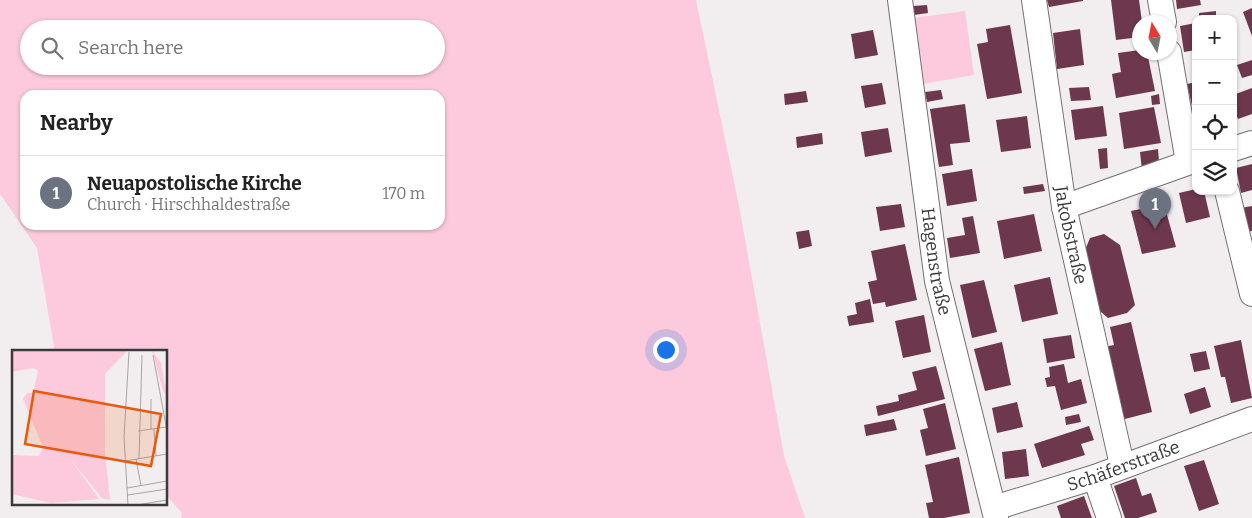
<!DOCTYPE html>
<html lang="en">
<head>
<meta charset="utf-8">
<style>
	body { margin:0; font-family:Bitter,serif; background:#f2f2f2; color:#222 }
	.controls { position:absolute; right:15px; top:15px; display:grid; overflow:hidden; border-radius:10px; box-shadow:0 1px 4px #0004 }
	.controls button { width:45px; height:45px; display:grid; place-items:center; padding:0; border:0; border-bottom:1px solid #e0e0e0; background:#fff; color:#222; font:25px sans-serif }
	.compass { position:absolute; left:1132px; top:15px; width:45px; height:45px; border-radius:50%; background:#fff; box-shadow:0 1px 4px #0004; rotate:350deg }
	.you { position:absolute; left:665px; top:349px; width:18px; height:18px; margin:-12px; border:4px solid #fff; border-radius:50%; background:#1a73e8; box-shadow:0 0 0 8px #1a73e833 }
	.badge { display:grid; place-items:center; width:32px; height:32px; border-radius:50%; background:#0b8043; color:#fff; font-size:16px; font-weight:700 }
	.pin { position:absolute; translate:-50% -41px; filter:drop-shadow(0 1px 2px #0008) }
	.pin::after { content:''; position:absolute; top:26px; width:18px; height:15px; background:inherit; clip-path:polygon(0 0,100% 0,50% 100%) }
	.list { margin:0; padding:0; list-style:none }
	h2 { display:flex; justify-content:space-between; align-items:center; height:65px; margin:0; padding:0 20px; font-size:21px }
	h2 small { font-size:16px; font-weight:400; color:#767676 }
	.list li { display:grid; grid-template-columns:32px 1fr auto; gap:15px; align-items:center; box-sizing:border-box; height:75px; padding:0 20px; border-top:1px solid #e0e0e0 }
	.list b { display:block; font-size:19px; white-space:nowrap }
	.list p { margin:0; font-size:16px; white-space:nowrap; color:#767676 }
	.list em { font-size:16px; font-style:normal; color:#767676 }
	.icon { flex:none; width:28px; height:28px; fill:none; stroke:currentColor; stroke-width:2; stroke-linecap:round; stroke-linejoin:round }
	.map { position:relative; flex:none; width:1252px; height:518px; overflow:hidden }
	.search { position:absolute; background:#fff; box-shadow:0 1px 4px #0004; left:20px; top:20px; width:425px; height:55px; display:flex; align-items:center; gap:12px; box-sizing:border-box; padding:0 18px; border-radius:28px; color:#767676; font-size:19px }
	.panel { position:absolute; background:#fff; box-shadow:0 1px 4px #0004; left:20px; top:90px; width:425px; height:140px; border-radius:15px }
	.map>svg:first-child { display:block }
	.green { fill:#fccadc; fill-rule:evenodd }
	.building { fill:#6d374d }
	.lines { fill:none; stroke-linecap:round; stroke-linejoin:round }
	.minor-casing { stroke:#747071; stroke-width:26 }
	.minor { stroke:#fff; stroke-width:24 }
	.labels { text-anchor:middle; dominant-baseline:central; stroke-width:5; stroke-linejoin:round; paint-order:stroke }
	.street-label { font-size:18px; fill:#3c393a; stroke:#f2edee }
	.inset-road { fill:none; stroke:#a9a5a6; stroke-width:1 }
	.view { fill:#e8590c; fill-opacity:0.15; stroke:#e8590c; stroke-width:2.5 }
	.inset-edge { fill:none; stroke:#3c393a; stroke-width:2.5 }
</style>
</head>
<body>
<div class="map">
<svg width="1252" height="518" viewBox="0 0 1252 518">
	<rect width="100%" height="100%" fill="#f2edee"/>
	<path class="green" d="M0,0H696L739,206L784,456L805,518H181L182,513L166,495V352H55L37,248L0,194ZM29,29H436V66H29ZM25,95H440V225H25Z
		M965,11L974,75L923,84L914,18Z"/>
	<path class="building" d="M1047,0H1083V1L1049,7Z
		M1111,0H1139L1142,22H1140V37L1116,40Z
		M1176,0H1200L1201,5L1177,9Z
		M927,5L928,13L914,15L913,6Z
		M1252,8V36L1243,12Z
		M1216,11V19H1199V13Z
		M1196,23V50L1184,52L1180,26Z
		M1010,25L1022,93L987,99L977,44L988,42L986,29Z
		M1080,29L1084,65L1057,69L1053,33Z
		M873,30L878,55L855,59L851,34Z
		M1140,50V52H1147L1155,91L1116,98L1112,74L1121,72L1118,53Z
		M1252,60V75L1242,78L1237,65Z
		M1196,82V119H1195L1187,84Z
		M882,83L886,104L865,108L861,86Z
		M1089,87L1091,100L1071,101L1069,88Z
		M1252,88V114L1238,119L1233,106V95Z
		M941,90L943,99L927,102L925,92Z
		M806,91L808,102L785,105L784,94Z
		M1159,94L1160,104L1152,105L1151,96Z
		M965,104L970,142L950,144L953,165L939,167L930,109Z
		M1103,106L1107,136L1075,140L1071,110Z
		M1154,107L1161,143L1124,149L1119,113Z
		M1027,116L1031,148L1001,152L996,120Z
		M888,128L892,152L865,157L861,132Z
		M822,133L823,144L797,148L796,137Z
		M1107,148L1108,168L1100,169L1098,149Z
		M1158,149L1159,162L1142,170L1140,152Z
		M1252,164V190L1241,193L1236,168Z
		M972,169L977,201L947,206L942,174Z
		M1043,184L1045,191L1024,194L1023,187Z
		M1196,189V191H1204L1210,217L1186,223L1179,193Z
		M901,204L905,227L880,231L876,207Z
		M1164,204L1176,247L1142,254L1131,211Z
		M1252,206V231L1246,232L1241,208Z
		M1034,214L1042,251L1004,259L997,221Z
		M973,216L980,253L950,258L947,238L965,235L962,218Z
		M809,230L812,246L799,249L796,232Z
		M1104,234L1120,245L1135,305L1127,313L1108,318L1100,311L1085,250L1090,238Z
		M905,244L917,300L886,307L885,302L873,304L868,282L877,280L871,251Z
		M1050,277L1058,314L1022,322L1014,285Z
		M984,280L997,332L972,338L960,285Z
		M870,299L874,322L849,326L847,316L857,314L855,303Z
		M924,315L931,352L903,358L895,321Z
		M1131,322L1152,412L1121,420L1104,347L1114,345L1110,327Z
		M1071,335L1075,358L1047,363L1043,339Z
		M1241,340L1252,398L1231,403L1225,377H1221L1214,346Z
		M1002,342L1011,385L985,391L974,349Z
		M1206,351L1210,369L1194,372L1190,354Z
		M1064,364L1068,383L1081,379L1087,403L1061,410L1055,386L1047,387L1045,378L1050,377L1049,367Z
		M936,366L945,399L878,416L876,406L899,401L898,395L917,390L912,372Z
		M1205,387L1211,407L1190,414L1184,394Z
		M1017,402L1023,427L997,433L992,408Z
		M945,403L956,449L926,456L920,430L928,428L923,409Z
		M1079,414L1081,422L1066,425L1065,417Z
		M894,419L897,430L866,436L864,425Z
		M1089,426L1094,440L1081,444L1085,455L1042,468L1034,444Z
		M1026,449L1029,476L1005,479L1002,452Z
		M959,457L970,513L944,518H929L926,503L933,502L925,465Z
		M1204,460L1219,504L1199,511L1184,466Z
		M1136,478L1142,496L1151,493L1157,512L1138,518H1125L1114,486Z
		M1084,496L1092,518H1061L1057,506Z"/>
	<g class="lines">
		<g class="minor-casing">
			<g id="minor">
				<path id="s1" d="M900,0L937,281L996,518"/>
				<path id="s2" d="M1034,0L1064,207L1122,465"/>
				<path d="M1160,0L1164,22"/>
				<path d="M1169,52L1188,162"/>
				<path d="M1233,149L1252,143"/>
				<path d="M1227,191L1252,294"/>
				<path d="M1064,207L1196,160"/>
				<path d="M1095,477L1109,518"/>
				<path id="s3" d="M994,508L1095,477L1252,419"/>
			</g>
		</g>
		<use href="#minor" class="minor"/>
	</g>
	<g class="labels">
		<g class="street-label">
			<text stroke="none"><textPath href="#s2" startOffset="238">Jakobstraße</textPath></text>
			<text stroke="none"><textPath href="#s1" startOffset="264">Hagenstraße</textPath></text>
			<text stroke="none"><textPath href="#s3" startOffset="136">Schäferstraße</textPath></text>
		</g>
	</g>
	<g transform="translate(12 350)">
		<rect width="155" height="155" fill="#f2edee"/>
		<path d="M0,0H122L115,1L93,24V102L98,150L90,148L59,110L87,149L39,153L0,144V105L27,106L31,97L11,49L15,43H21L26,21L22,18L0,22ZM140,0L149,13L155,47L151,41Z" fill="#fccadc"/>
		<path class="inset-road" d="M141,5L155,81M139,79V49M142,79L144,106M126,81L154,77M124,109L129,136M127,109L130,5M113,111L155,104M115,138L155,131M116,145L155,139M116,155L112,87L117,2M125,155L155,150"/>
		<path class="view" d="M22,41L149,64L139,116L13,94Z"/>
		<rect width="155" height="155" class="inset-edge"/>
	</g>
</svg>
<div class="controls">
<button>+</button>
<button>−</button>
<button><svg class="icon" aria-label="locate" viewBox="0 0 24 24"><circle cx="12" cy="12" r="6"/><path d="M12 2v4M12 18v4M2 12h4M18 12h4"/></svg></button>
<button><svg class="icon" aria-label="layers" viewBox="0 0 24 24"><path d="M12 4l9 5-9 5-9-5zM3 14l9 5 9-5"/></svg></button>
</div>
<svg class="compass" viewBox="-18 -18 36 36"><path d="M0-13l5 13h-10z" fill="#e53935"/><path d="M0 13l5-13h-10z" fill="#767676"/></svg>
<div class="you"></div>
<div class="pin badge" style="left:1155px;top:229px;background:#6b7280">1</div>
<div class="search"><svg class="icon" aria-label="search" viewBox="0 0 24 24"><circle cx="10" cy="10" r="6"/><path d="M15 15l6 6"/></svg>Search here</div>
<section class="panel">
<h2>Nearby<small></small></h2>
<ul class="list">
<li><span class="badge" style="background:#6b7280">1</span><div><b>Neuapostolische Kirche</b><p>Church · Hirschhaldestraße</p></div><em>170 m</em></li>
</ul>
</section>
</div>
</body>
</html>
